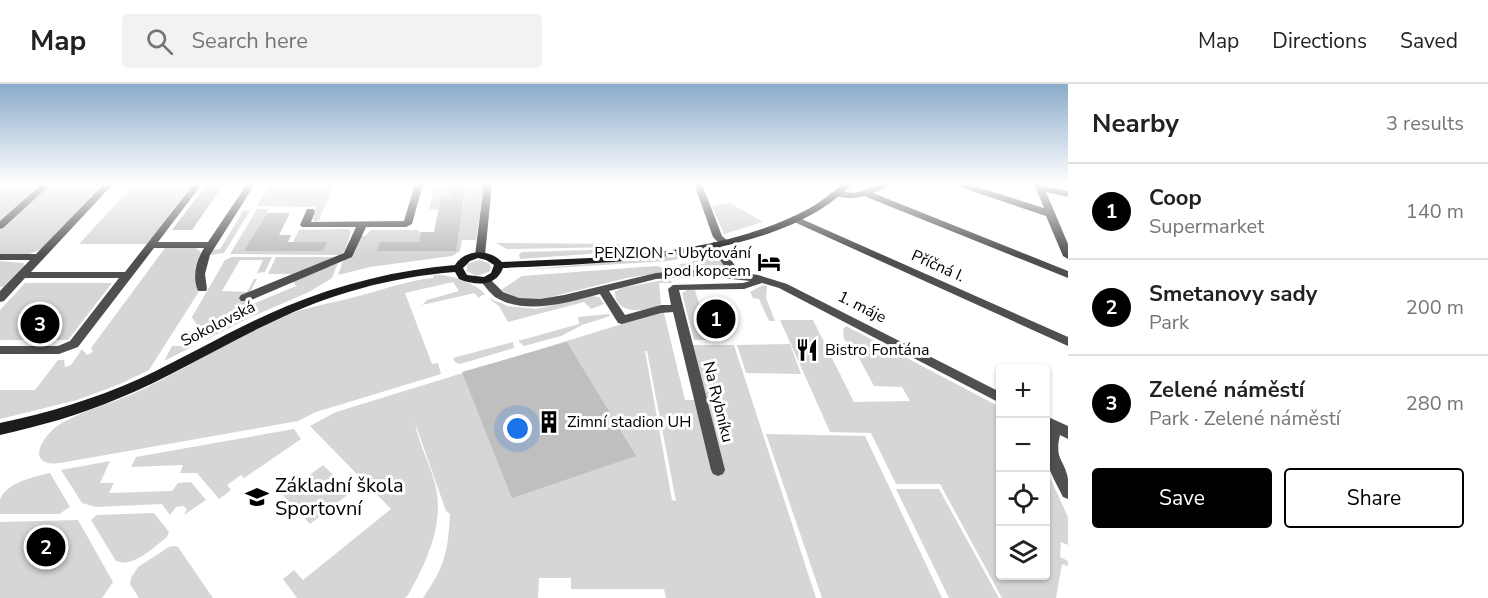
<!DOCTYPE html>
<html lang="en">
<head>
<meta charset="utf-8">
<style>
	body { margin:0; font-family:"Nunito Sans",sans-serif; background:#f2f2f2; color:#222 }
	.controls { position:absolute; right:18px; bottom:18px; display:grid; overflow:hidden; border-radius:6px; box-shadow:0 2px 4px #0004 }
	.controls button { width:54px; height:54px; display:grid; place-items:center; padding:0; border:0; border-bottom:2px solid #e0e0e0; background:#fff; color:#222; font:30px sans-serif }
	.you { position:absolute; left:518px; top:345px; width:21px; height:21px; margin:-15px; border:4px solid #fff; border-radius:50%; background:#1a73e8; box-shadow:0 0 0 9px #1a73e833 }
	.badge { display:grid; place-items:center; width:39px; height:39px; border-radius:50%; background:#000; color:#fff; font-size:20px; font-weight:700 }
	.pin { position:absolute; translate:-50% -50%; border:3px solid #fff; box-shadow:0 2px 6px #0006 }
	.list { margin:0; padding:0; list-style:none }
	h2 { display:flex; justify-content:space-between; align-items:center; height:78px; margin:0; padding:0 24px; font-size:26px }
	h2 small { font-size:20px; font-weight:400; color:#767676 }
	.list li { display:grid; grid-template-columns:39px 1fr auto; gap:18px; align-items:center; box-sizing:border-box; height:96px; padding:0 24px; border-top:2px solid #e0e0e0 }
	.list b { display:block; font-size:22px; white-space:nowrap }
	.list p { margin:0; font-size:20px; white-space:nowrap; color:#767676 }
	.list em { font-size:20px; font-style:normal; color:#767676 }
	.actions { display:flex; gap:12px; padding:18px 24px }
	.actions a { flex:1; padding:14px 0; border:2px solid #000; border-radius:6px; text-align:center; font-size:21px; color:#000 }
	.actions .main { background:#000; color:#fff }
	.icon { flex:none; width:33px; height:33px; fill:none; stroke:currentColor; stroke-width:2; stroke-linecap:round; stroke-linejoin:round }
	.map { position:relative; flex:none; width:1068px; height:514px; overflow:hidden }
	header { display:flex; align-items:center; gap:36px; box-sizing:border-box; height:84px; padding:0 30px; background:#fff; border-bottom:2px solid #e0e0e0 }
	header strong { font-size:28px }
	nav { display:flex; gap:33px; margin-inline-start:auto; font-size:21px }
	.search { width:420px; height:54px; background:#f2f2f2; display:flex; align-items:center; gap:15px; box-sizing:border-box; padding:0 21px; border-radius:6px; color:#767676; font-size:22px }
	main { display:flex }
	aside { flex:1; background:#fff }
	.map>svg:first-child { display:block }
	.green { fill:#d6d6d6; fill-rule:evenodd }
	.building { fill:#bfbfbf }
	.lines { fill:none; stroke-linecap:round; stroke-linejoin:round }
	.minor { fill:#4f4f4f; fill-rule:evenodd }
	.secondary { fill:#1c1c1c; fill-rule:evenodd }
	.labels { text-anchor:middle; dominant-baseline:central; stroke-width:6; stroke-linejoin:round; paint-order:stroke }
	.poi-label { font-size:16px; fill:#000; stroke:#fff; text-anchor:start }
	.street-label { font-size:16px; fill:#000; stroke:#fff }
	.near-poi-label { font-size:20px; fill:#000; stroke:#fff; text-anchor:start }
</style>
</head>
<body>
<header>
<strong>Map</strong>
<div class="search"><svg class="icon" aria-label="search" viewBox="0 0 24 24"><circle cx="10" cy="10" r="6"/><path d="M15 15l6 6"/></svg>Search here</div>
<nav><a>Map</a><a>Directions</a><a>Saved</a></nav>
</header>
<main>
<div class="map">
<svg width="1068" height="514" viewBox="0 0 1068 514">
	<rect width="100%" height="100%" fill="#fff"/>
	<path class="green" d="M0,100H43L0,137Z
		M51,100H106L44,164L27,171L0,170V146Z
		M134,100H195L149,160H79Z
		M271,100H335L320,133L321,135L316,138L311,135L316,123L257,122Z
		M435,100H452L450,113H441L439,124H463L467,100H484L476,156H462L460,167L452,172L370,183L338,191L343,177L355,168L360,152H365L371,146H417L421,149L419,158H380L378,167H456L447,127L429,125Z
		M730,119L763,138L724,150L712,122Z
		M257,125H269L245,167H323L326,158H293L299,146L349,145L351,148L345,167L340,171L230,170Z
		M239,126L250,127L224,169L210,171L213,166L220,165L243,127Z
		M496,159L619,160L620,163L507,165Z
		M165,164H196L201,168L195,191L198,209L149,286L120,300L77,316L0,335V306H35L58,276H64L65,283L71,281L82,265L87,271L93,268L91,264Z
		M713,165L716,168L668,177L521,186L653,174Z
		M592,166L628,167L520,175L519,170L523,168Z
		M718,172L728,187H675L673,182Z
		M232,173H272L265,188L257,189L263,176H240L222,207L247,208L254,195H257L250,208L243,213L246,217L250,216L253,220L296,202L293,197L338,179L332,194L309,208L251,233L164,277L172,262H193L206,256L192,233L225,176Z
		M276,173H334L293,190H268Z
		M479,176L489,179L491,184L489,188L476,192L467,187V180Z
		M0,177L24,179L23,184L6,203H0Z
		M656,182L664,184L667,188L627,194L538,216L517,214L501,206L522,192Z
		M434,191C450,190 474,198 485,210L478,214L475,209L422,221L427,216L459,207L453,198L405,209L432,280L438,279L441,290L316,328L298,337L60,379C27,383 39,356 56,343C71,331 114,318 135,309C187,285 236,251 289,230C314,221 339,218 362,211C386,205 409,196 433,194Z
		M669,195L672,199H659L661,220C647,228 615,232 615,208L621,204Z
		M25,199H112L68,256H0V226Z
		M763,201L767,202L766,214L775,237H769L759,215L753,214L750,208Z
		M689,205L695,206L705,238L702,242L707,256H694L682,209Z
		M591,212L599,213L604,220L591,225L584,218L508,238L499,222L488,214L508,222L536,225Z
		M661,228L664,229L685,316H697L691,261H734L816,514H666L664,505H571V494H539L538,514H423C445,482 448,468 450,430L446,427L415,339C419,363 434,386 437,410C442,446 425,481 408,511L405,514H297L283,495L294,486L303,496L391,425L310,342L336,328ZM645,267H647L676,417L672,416Z
		M609,230L610,232L582,241L561,252L524,262L518,257L579,240L578,233Z
		M780,236H813L854,318L910,317L902,303L874,302L853,263L844,255L843,245L846,242L1000,323V492H1046V385L1068,433V461L1061,458L1060,473L1068,477V482L1062,480L1056,514H1002L940,400H896L871,349L830,348Z
		M513,258L514,264L460,280L455,278L453,274Z
		M790,260L801,290L746,289L737,261Z
		M294,345L301,355L244,394L241,391L227,401L231,406L219,415L197,389H180L183,381L131,383L136,373Z
		M766,350L865,352L942,514H822Z
		M110,377L100,399H114L109,409L172,407L178,399L191,398L206,416L184,431L187,425L183,422L176,423L170,431L162,420L96,423L82,419L61,386Z
		M323,381L351,408L310,440L283,411Z
		M50,389L70,423L59,430H0C0,426 0,420 0,416C5,399 36,392 50,389Z
		M896,405H939L999,514H949Z
		M154,429L169,448L167,453C154,463 134,484 116,477L91,436L97,431Z
		M78,436L113,498L102,514H0V438Z
		M174,462L178,463L213,514H139L130,500L131,494L138,483L169,463Z"/>
	<path class="building" d="M207,100H224L192,146H172Z
		M452,100H466L456,167H377L380,158H419L421,148H434L441,113H450Z
		M267,129H290L279,151H291L288,158H327L323,167H244Z
		M567,258L636,372L512,414L462,288Z"/>
	<g class="lines">
		<path class="minor" d="M42,100H51L3,144L0,145V137Z
			M104,100H113L31,188H125L194,100H202L158,158H208L247,100H255L210,171L205,190L207,205L206,207H198C192,193 196,177 204,164H154L78,263L59,270H0V262H58L70,257L119,194H25L4,217L0,218V207L30,176H0V170H36Z
			M415,100H423L412,140L406,143H366L352,173L249,217H241L239,214L241,211L344,169L356,143H302L300,141L307,125H313L315,127L311,138L404,137Z
			M484,100H492L485,171L480,174L475,171Z
			M694,100H702L722,152L729,158L728,160H720L713,153Z
			M883,100H895L873,109L1068,187V194L864,112C855,115 840,115 832,110L837,107L855,109Z
			M956,100H968L1044,124L1034,100H1042L1043,102L1068,107V113L1046,108L1068,160V175L1063,172L1046,132L957,102Z
			M795,132L1068,253V262L792,137V133Z
			M714,158L718,159L740,188L758,191L787,200L1000,308V319L779,204L762,199L744,205L679,206L725,386L723,390L718,392L713,390L711,386L673,228L661,229L622,240L618,239L600,210C569,218 525,232 495,213C490,209 484,201 480,196L481,194H489L503,208L519,214L540,215L564,211L656,189L688,186L728,187L709,161ZM704,192L750,197L743,199L673,201L668,205L671,221H661L625,231L609,207L656,195Z
			M1046,332L1068,342V355L1060,351C1054,376 1065,376 1068,395C1068,401 1068,408 1068,415L1063,413C1052,391 1038,370 1049,345L1046,343Z"/>
		<path class="secondary" d="M843,100H852C779,177 604,179 503,184C496,203 476,202 459,195L455,188C391,193 329,210 272,238C220,262 171,293 117,315C80,331 40,342 0,351V339C48,329 94,315 139,295C189,272 236,243 287,222C340,200 397,186 455,181C465,165 489,164 502,178C604,173 717,174 810,124C821,118 832,108 843,100ZM478,174L486,176L494,181L491,189L484,193L467,191L463,184L470,177Z"/>
	</g>
	<linearGradient id="sky" x2="0" y2="1"><stop stop-color="#8aabca"/><stop offset="0.58" stop-color="#fff"/><stop offset="1" stop-color="#fff" stop-opacity="0"/></linearGradient>
	<rect width="1068" height="172" fill="url(#sky)"/>
	<defs>
		<g id="hotel-bare" transform="scale(1.8)"><path d="M-6-4.5h1.5V1H6V5H4.5V3h-9V5H-6ZM-4 0a1.8 1.8 0 1 1 3.6 0ZM.5 0V-2.5h3Q6-2.5 6 0Z" fill="#000" stroke="#fff" stroke-width="2.5" paint-order="stroke"/></g>
		<g id="restaurant-bare" transform="scale(1.8)"><path d="M-5-6h1v4h1v-4h1v4h1v-4h1v5L-1.5 .5V6h-2V.5L-5-1ZM5-6V6H3V1.5H1.5Q1.5-4 5-6Z" fill="#000" stroke="#fff" stroke-width="2.5" paint-order="stroke"/></g>
		<g id="building-bare" transform="scale(1.8)"><path d="M-4-6H4V6H1V3H-1V6H-4ZM-2.5-4.3h1.7v1.8h-1.7ZM.8-4.3h1.7v1.8H.8ZM-2.5-1h1.7V.8h-1.7ZM.8-1h1.7V.8H.8Z" fill="#000" stroke="#fff" stroke-width="2.5" paint-order="stroke"/></g>
		<g id="school-bare" transform="scale(1.8)"><path d="M0-5L7-2L0 1L-7-2ZM-4 1L0 2.5L4 1V4Q0 6-4 4Z" fill="#000" stroke="#fff" stroke-width="2.5" paint-order="stroke"/></g>
	</defs>
	<g fill-rule="evenodd">
		<use href="#hotel-bare" x="769" y="178"/>
		<use href="#restaurant-bare" x="807" y="266"/>
		<use href="#building-bare" x="549" y="338"/>
		<use href="#school-bare" x="257" y="413"/>
	</g>
	<g class="labels">
		<g class="poi-label">
			<text x="751" y="169" text-anchor="end">PENZION - Ubytování<tspan x="751" dy="18">pod kopcem</tspan></text>
			<text x="825" y="266">Bistro Fontána</text>
			<text x="567" y="338">Zimní stadion UH</text>
		</g>
		<g class="street-label">
			<text transform="translate(938 182) rotate(24)">Příčná I.</text>
			<text transform="translate(862 223) rotate(27)">1. máje</text>
			<text transform="translate(218 240) rotate(-27)">Sokolovská</text>
			<text transform="translate(718 318) rotate(76)">Na Rybníku</text>
		</g>
		<g class="near-poi-label">
			<text x="275" y="401">Základní škola<tspan x="275" dy="23">Sportovní</tspan></text>
		</g>
	</g>
</svg>
<div class="controls">
<button>+</button>
<button>−</button>
<button><svg class="icon" aria-label="locate" viewBox="0 0 24 24"><circle cx="12" cy="12" r="6"/><path d="M12 2v4M12 18v4M2 12h4M18 12h4"/></svg></button>
<button><svg class="icon" aria-label="layers" viewBox="0 0 24 24"><path d="M12 4l9 5-9 5-9-5zM3 14l9 5 9-5"/></svg></button>
</div>
<div class="you"></div>
<div class="pin badge" style="left:716px;top:235px">1</div>
<div class="pin badge" style="left:46px;top:463px">2</div>
<div class="pin badge" style="left:40px;top:240px">3</div>
</div>
<aside>
<h2>Nearby<small>3 results</small></h2>
<ul class="list">
<li><span class="badge">1</span><div><b>Coop</b><p>Supermarket</p></div><em>140 m</em></li>
<li><span class="badge">2</span><div><b>Smetanovy sady</b><p>Park</p></div><em>200 m</em></li>
<li><span class="badge">3</span><div><b>Zelené náměstí</b><p>Park · Zelené náměstí</p></div><em>280 m</em></li>
</ul>
<div class="actions"><a class="main">Save</a><a>Share</a></div>
</aside>
</main>
</body>
</html>
